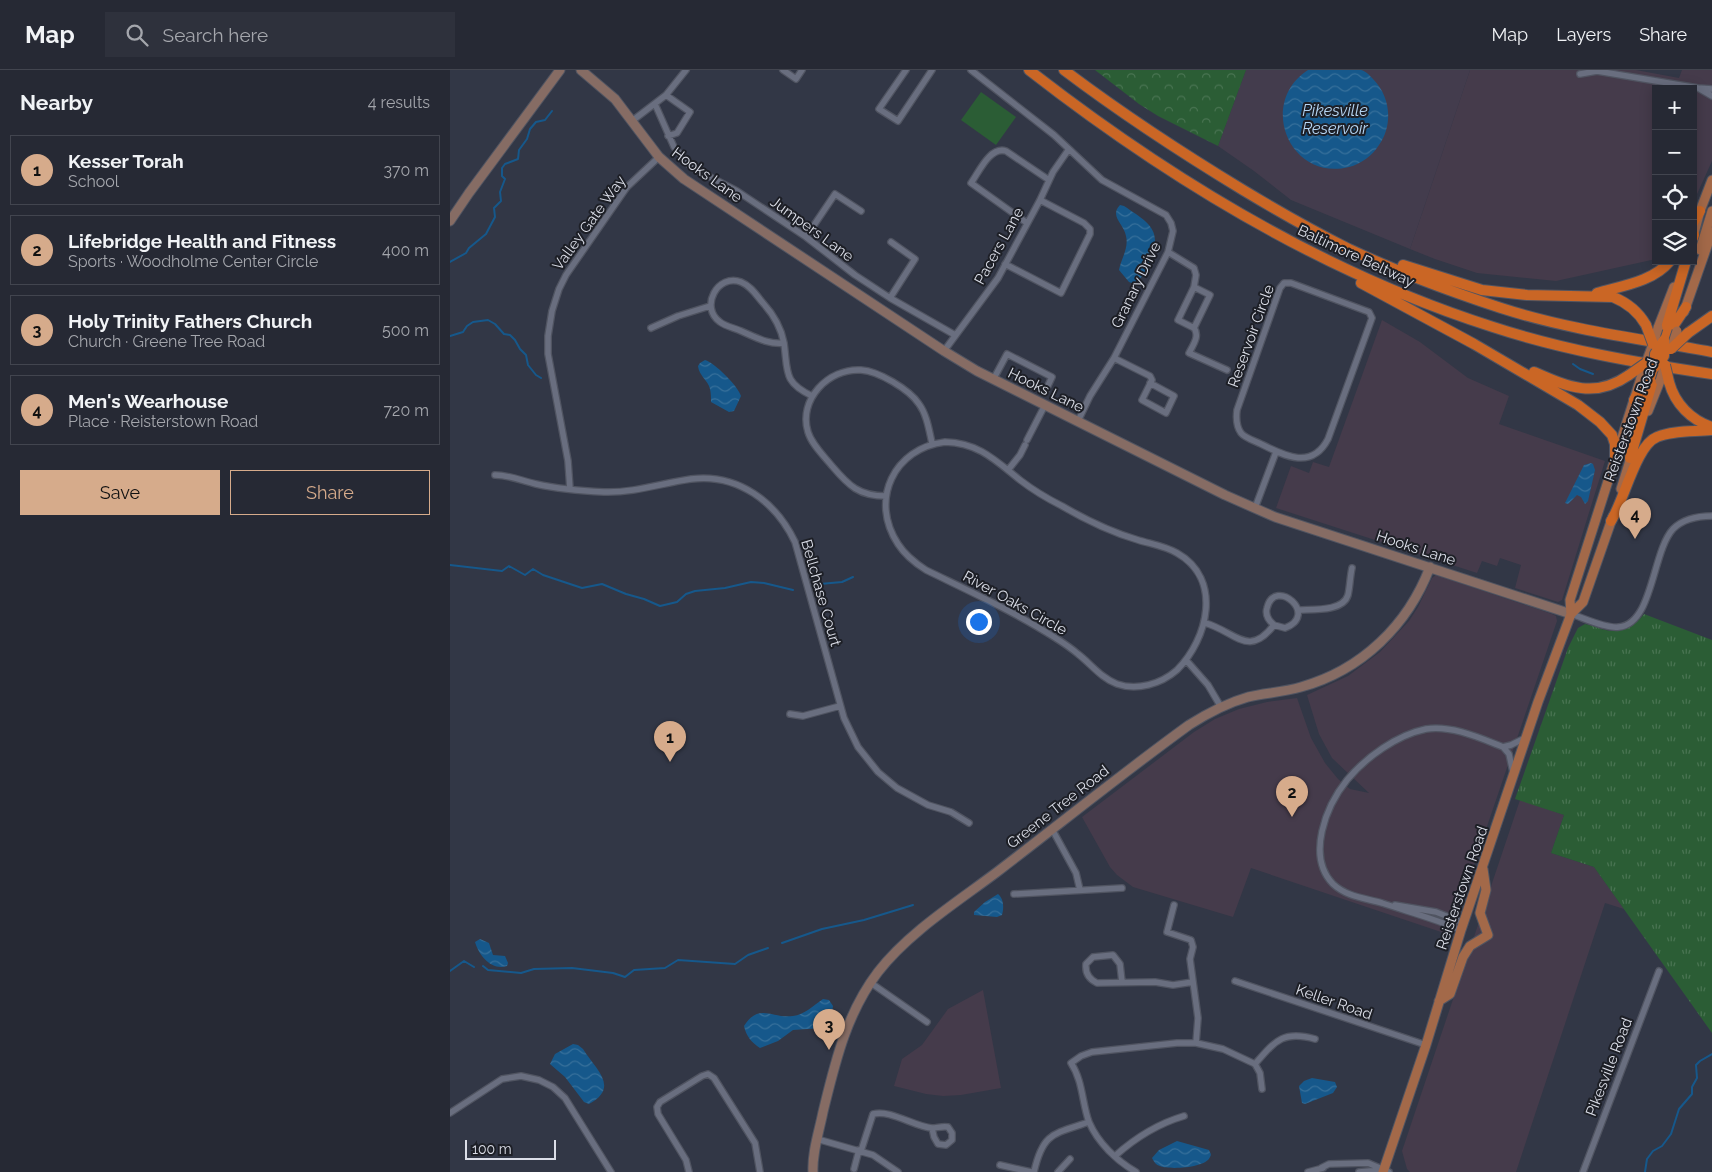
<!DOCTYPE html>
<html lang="en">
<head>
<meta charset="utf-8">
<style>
	body { margin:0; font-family:Raleway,sans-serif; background:#2e313c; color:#f1f3f6 }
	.controls { position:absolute; right:15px; top:15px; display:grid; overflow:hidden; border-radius:0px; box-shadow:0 2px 12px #0003 }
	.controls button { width:45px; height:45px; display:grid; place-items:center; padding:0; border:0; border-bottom:1px solid #42454f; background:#262934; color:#f1f3f6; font:25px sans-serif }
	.scale { position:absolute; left:15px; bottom:12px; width:91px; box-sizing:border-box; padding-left:5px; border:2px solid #dbdee8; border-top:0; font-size:14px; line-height:18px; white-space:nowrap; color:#dbdee8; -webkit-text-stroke:4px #1d1f26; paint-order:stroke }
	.you { position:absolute; left:528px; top:551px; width:18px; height:18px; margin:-12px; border:4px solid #fff; border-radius:50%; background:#1a73e8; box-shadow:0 0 0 8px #1a73e833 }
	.badge { display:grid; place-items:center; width:32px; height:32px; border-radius:50%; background:#d6ab8b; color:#111; font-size:16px; font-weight:700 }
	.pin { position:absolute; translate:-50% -41px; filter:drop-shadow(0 1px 2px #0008) }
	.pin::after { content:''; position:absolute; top:26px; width:18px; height:15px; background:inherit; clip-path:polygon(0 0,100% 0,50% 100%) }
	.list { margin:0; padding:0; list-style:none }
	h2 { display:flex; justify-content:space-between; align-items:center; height:65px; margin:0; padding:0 20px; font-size:21px }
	h2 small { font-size:16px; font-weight:400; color:#a4a6ac }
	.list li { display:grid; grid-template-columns:32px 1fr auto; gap:15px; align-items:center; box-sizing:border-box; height:70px; margin:0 10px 10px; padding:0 10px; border:1px solid #42454f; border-radius:0px }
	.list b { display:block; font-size:19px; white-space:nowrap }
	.list p { margin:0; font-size:16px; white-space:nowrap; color:#a4a6ac }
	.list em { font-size:16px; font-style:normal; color:#a4a6ac }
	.actions { display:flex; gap:10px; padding:15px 20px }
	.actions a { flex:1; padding:11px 0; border:1px solid #d6ab8b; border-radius:0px; text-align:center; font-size:18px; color:#d6ab8b }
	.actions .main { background:#d6ab8b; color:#111 }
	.icon { flex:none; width:28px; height:28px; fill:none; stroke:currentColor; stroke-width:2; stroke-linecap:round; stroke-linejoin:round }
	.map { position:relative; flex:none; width:1262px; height:1102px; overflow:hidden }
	header { display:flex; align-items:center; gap:30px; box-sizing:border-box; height:70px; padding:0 25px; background:#262934; border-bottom:1px solid #42454f }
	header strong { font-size:24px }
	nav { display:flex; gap:28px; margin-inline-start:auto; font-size:18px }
	.search { width:350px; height:45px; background:#2e313c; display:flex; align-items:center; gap:12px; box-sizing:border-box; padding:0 18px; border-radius:0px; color:#a4a6ac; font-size:19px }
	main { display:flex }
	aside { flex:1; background:#262934 }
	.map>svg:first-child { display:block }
	.commercial { fill:#453b4b }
	.industrial { fill:#433c4d }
	.grass { fill:url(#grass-tufts) }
	.forest { fill:url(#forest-crowns) }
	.park { fill:#2b5d35 }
	.water { fill:url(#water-waves) }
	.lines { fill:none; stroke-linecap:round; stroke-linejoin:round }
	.stream { stroke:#16588b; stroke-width:2 }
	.street-casing { stroke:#505461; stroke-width:8 }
	.secondary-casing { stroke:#505461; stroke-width:11 }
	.primary-casing { stroke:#505461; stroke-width:11 }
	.highway-casing { stroke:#505461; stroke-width:12 }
	.street { stroke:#696e7f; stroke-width:5.5 }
	.secondary { stroke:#866c64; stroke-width:9 }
	.primary { stroke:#a36949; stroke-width:9 }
	.highway { stroke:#ca6625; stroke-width:10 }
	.primary-bridge-casing { stroke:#505461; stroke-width:11; stroke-linecap:butt }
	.highway-bridge-casing { stroke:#505461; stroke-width:12; stroke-linecap:butt }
	.primary-bridge { stroke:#a36949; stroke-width:9 }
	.highway-bridge { stroke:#ca6625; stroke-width:10 }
	.labels { text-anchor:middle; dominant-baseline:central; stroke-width:4; stroke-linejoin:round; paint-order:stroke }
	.street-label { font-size:15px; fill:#dbdee8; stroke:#1d1f26 }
	.water-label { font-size:16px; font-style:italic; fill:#b6d6f4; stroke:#1d1f26 }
</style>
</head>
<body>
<header>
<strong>Map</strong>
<div class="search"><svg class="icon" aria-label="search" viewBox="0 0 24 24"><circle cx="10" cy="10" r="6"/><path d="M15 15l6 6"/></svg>Search here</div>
<nav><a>Map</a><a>Layers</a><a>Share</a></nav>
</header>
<main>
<aside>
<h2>Nearby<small>4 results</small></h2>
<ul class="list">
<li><span class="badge">1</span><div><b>Kesser Torah</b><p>School</p></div><em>370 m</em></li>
<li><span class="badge">2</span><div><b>Lifebridge Health and Fitness</b><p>Sports · Woodholme Center Circle</p></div><em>400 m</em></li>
<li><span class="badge">3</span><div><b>Holy Trinity Fathers Church</b><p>Church · Greene Tree Road</p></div><em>500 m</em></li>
<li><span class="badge">4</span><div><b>Men's Wearhouse</b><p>Place · Reisterstown Road</p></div><em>720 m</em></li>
</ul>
<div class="actions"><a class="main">Save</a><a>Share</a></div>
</aside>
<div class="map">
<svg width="1262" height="1102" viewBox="0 0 1262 1102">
	<defs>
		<pattern id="grass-tufts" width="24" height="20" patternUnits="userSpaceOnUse" patternTransform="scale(1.25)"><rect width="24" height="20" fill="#2b5d35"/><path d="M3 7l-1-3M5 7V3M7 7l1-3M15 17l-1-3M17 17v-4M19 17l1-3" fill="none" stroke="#497452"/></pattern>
		<pattern id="forest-crowns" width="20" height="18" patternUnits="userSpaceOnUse" patternTransform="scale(1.25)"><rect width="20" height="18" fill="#2b5d35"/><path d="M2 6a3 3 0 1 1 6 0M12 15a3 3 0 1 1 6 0" fill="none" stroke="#497452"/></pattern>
		<pattern id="water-waves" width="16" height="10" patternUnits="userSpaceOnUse" patternTransform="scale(1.25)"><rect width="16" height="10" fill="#16588b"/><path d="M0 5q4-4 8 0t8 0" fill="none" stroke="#37709b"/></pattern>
	</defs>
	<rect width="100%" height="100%" fill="#323746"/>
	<path class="commercial" d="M1020,0H1186L1229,8L1232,0H1262V91L1243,133V19H1206V189L1106,211L1027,203L985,189L960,179Z
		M932,250L970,272L1018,308L1059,326L1049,354L1155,391L1112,530L1108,532L1065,518L1071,495L1050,488L1047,496L1032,491L1027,503L826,438L841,396L859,403L863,392L879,397Z
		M986,505L1102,544L1106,546L1107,551L1000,865L801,798L783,847L683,817L667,805L660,797L632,747L744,662L765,649L789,639L817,632L847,628L861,668L875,693L888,709L900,719L919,723L882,688L869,664L857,625L898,606L930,582L959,551L968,537L982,508Z
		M1070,730L1114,745L1101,783L1144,797L1174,839L1155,833L1066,1102H960L957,1099L952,1081Z
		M533,920L551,1018L511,1025L493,1026L476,1024L444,1016L452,989L472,975L498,939Z"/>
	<path class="industrial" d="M796,0H1020L960,179L841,130L804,101L768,76Z"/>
	<path class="grass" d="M1194,544L1262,570V963L1144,797L1101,783L1114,745L1065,729L1118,578L1128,558L1135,554C1141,555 1146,557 1151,559C1170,564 1182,559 1194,544Z"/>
	<path class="forest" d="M645,0H796L768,76L708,46L689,34Z"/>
	<path class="park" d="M531,22L566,47L546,75L511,50Z"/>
	<path class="water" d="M858,0C872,0 899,0 911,0C916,1 920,6 923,9C941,27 943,55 929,75C922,86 911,94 899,97C840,112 807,33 858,0Z
		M670,135L674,136C696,151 713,159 701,187C698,197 693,207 685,214L679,212L669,200C671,189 679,178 676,166C674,154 659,146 670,135Z
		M255,290C265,293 288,316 291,326L284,341L279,342L261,332C261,328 261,323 260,319C258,310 249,306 248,296L250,293Z
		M1141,393L1143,394L1145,400L1138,431L1135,434L1131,427L1127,425L1118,434L1115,433L1134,395Z
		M548,824C554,829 554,838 552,845L547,847L524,845V842L535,832Z
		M30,869L39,873L43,885L55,886L58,893L57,896C42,901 29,886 25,872Z
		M373,929L379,930L383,936L382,943L372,958L343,960L328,971L310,978C302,973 296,966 294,956C309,932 322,949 343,946C354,945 364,935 373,929Z
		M123,974L128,975L133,979C146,1000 170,1017 139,1034L134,1032L115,1007L100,994L105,984Z
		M862,1008L885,1012L887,1017L883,1023L855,1034L852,1033L849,1016L854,1011Z
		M727,1071L759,1080C760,1083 762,1084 760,1087C756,1098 719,1100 710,1096C706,1095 704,1092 702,1088L709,1080Z"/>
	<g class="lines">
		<path class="stream" d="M0,192L16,183L19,178L36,164L45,147L44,138L51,131L50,122L55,109L52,106V98L55,94L68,89L69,80L77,69L80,59L86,52L95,50L102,41
			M0,266L13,262L17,256L23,252L38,250L45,254L54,264L60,265L65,270L70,279L76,285L78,295L86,305L91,308
			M1123,294L1130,299L1143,304
			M0,495L52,501L59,496L75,505L83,499L93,505L132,518L152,514L176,524L194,529L210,536L227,532L236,524L245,521L275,518L301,512L314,513L343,520
			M370,514L392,512L403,507
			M332,873L372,859L414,850L463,835
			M33,896L38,900L71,903L84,899L122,898L163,903L175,907L184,900L215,898L228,890L285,894L298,885L318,878
			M0,901L14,891L24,897
			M1195,1102L1197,1089L1203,1081L1212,1076L1221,1064L1229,1039L1242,1024V1017L1247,1008L1246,995L1250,991L1262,984"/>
		<g class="street-casing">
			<path id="street" d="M333,0L346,9L352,0
				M456,0L429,39L448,51L482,0
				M521,0L604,65L652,110L716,145L721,153L723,161L718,182L664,288L640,326L628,351
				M1130,4L1147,1L1248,18L1262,19
				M1250,19L1262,26
				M216,25L240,42L227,63L218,66
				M205,34L224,77L241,97L287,121L356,167L405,205L440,228L505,265
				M182,51L216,25L236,0
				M577,153L521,113C529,102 540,76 556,81L599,110
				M356,167L385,124L411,141
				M718,182L744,198L746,205L744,217L760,225L744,258L728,250L744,217
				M555,194L611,223L640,164V159L634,153L590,130
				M834,213H841L919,242L922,248L878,369C862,400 835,386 811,374C805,371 795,368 791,363C786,356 786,348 787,340L830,218Z
				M440,228L465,189L441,172
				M201,258L228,246L260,236
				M744,258C750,266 743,275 739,283L777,300
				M334,273C331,257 324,245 313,233C307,226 301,216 291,212C268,203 249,237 270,252C275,256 284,258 291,261C305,267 319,275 334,273C338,302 333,312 362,326
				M494,281L548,208L590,130L603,102L619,79
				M664,288L700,306L702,310L692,330L716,343L724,326L700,313
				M543,310L557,284L602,307L595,322
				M577,370L595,335
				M495,372C529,373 545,390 570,410C583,420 598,429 612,436C636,450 661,462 688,470C701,474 715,476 727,483C773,509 758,569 727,600C711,614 687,621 667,614C651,608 641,594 628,584C621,578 612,572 604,567C563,541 519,521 476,500C465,493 455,485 448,474C419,430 444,378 495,372Z
				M558,400L570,385L575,375
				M45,405C60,405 72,411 86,414C108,419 132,421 154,422C185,423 212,413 241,409C288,403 326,432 345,472L394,648L408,677L428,702L447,718L478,735L501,742L519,753
				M120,419L118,391L98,284V266L102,241L109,219L116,205L177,117L209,87
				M436,426C409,426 399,416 382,396C374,386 362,375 358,362C348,330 378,298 411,300C428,301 459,319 469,334C477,345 479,360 482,373
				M805,438L826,382
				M848,540C862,539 893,542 898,525C900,516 900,507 902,498
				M1121,544C1134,548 1156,559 1169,557C1203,554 1202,482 1223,459C1233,449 1248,446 1262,446
				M755,553C785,561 798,589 824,555L835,558C870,545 825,506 817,538C815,545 819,551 824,555
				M736,590L758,615L771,637
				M340,644L353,646L390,636
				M1053,677L1059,684L1063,702
				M602,759L626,803L630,820
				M564,824L672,818
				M724,835L717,862L741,870L743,877L740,889L748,948L746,973
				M945,835L986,842L1014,853
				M1011,860C986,849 959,842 932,833C915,828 897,827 883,814C856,786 876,736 897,710C916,687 947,665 976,659C1002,655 1030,668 1053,677L1061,675L1075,668
				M785,911L976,975
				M672,912L670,894L663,885L643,887L636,894C635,903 639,909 647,913L705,912L723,915L743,912
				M421,913L477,952
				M805,994C825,971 833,960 865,969
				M0,1043L52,1009L71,1006L89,1010L103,1017L115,1028L161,1102
				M367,1069L423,1085L448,1102
				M411,1081L423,1044C440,1039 465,1057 482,1058C487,1058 492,1056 498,1057L502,1063V1070L496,1075L488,1074L484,1067L482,1058
				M665,1086C685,1068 707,1054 734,1046
				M550,1095L581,1102
				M871,1098L879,1094L918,1093L939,1102
				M404,1099L409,1080
				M239,1102L236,1090L208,1044L207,1037L210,1032L252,1006L258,1004L264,1008L305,1073L310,1102
				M584,1102C593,1062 604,1064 639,1052
				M608,1102L620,1089
				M686,1102C667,1091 648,1073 639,1052C632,1033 633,1011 621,993L631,986L642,982L727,973H746L773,979L805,994L810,1003L812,1019
				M858,1102L873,1098
				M909,1102L932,1100
				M1133,1102L1209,901"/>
		</g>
		<g class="secondary-casing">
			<path id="secondary" d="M131,0L165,29L209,87L234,109L494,281L527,301L775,425L825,447L1121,544
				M0,151L19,123L110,0
				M363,1102C362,1082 369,1062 373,1042C385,993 396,944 428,902C458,863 507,832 547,802C611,753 674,702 739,655C758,643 777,633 798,627C816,623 834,622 851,617C912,600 958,555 980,497"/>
		</g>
		<g class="primary-casing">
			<path id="primary" d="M1243,167L1250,141L1262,110
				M1250,180L1262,141
				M1234,242L1262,162
				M1208,258L1224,217
				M1196,293L1203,274
				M1198,341L1210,311
				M1171,419L1183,381
				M1121,544L1120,530L1191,308
				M989,931L1000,924L1013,887L1020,876L1038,865L1030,843L1036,820L1033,799
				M933,1102L976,975L1011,860L1088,632L1121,544L1133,532L1163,446"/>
		</g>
		<g class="highway-casing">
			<path id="highway" d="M579,0C719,109 873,203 1043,257C1113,280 1188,293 1262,304
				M614,0C671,43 732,83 793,120C828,141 863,161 899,179C948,202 999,221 1051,238C1119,260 1192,269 1262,282
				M1243,153L1250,141
				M1243,168L1244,165
				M953,195L1032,220L1077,225L1163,227C1178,233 1188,241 1196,255
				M911,213L1024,274L1128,335L1150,352L1162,365L1165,374V387
				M1147,223C1171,216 1203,212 1220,191
				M1238,263L1262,246
				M1216,267L1236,237
				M1214,270L1217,255L1236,191
				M1084,302C1118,317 1145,329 1179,305
				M1219,312C1225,334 1241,350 1262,357
				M1184,330L1203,300
				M1180,388L1203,310L1205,297
				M1161,451C1174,431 1186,375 1207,367C1224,360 1245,362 1262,360"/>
		</g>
		<use href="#street" class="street"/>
		<use href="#secondary" class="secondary"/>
		<use href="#primary" class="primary"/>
		<use href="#highway" class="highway"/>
		<g class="primary-bridge-casing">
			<path id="primary-bridge" d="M1203,274L1208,258
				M1221,279L1227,261
				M1191,308L1196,293
				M1210,311L1215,295"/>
		</g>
		<g class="highway-bridge-casing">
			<path id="highway-bridge" d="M1196,255L1203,274
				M1221,279L1238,263
				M1215,295L1219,312
				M1205,297L1214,286V270
				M1205,297V284L1214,270
				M1179,305L1196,293"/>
		</g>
		<use href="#primary-bridge" class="primary-bridge"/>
		<use href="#highway-bridge" class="highway-bridge"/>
	</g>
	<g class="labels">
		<g class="street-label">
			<text transform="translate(257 105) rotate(36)">Hooks Lane</text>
			<text transform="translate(139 153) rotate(-54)">Valley Gate Way</text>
			<text transform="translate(362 159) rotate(36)">Jumpers Lane</text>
			<text transform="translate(549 176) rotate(-61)">Pacers Lane</text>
			<text transform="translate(906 186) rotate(25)">Baltimore Beltway</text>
			<text transform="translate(686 215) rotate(-64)">Granary Drive</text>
			<text transform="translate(801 266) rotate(-70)">Reservoir Circle</text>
			<text transform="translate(596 320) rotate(26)">Hooks Lane</text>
			<text transform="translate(1181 350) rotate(-70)">Reisterstown Road</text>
			<text transform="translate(966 478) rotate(18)">Hooks Lane</text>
			<text transform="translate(371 523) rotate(74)">Bellchase Court</text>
			<text transform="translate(565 533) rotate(29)">River Oaks Circle</text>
			<text transform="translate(608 737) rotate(-38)">Greene Tree Road</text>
			<text transform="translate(1012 818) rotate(-71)">Reisterstown Road</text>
			<text transform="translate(884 932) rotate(19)">Keller Road</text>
			<text transform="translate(1159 997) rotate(-69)">Pikesville Road</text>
		</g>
		<g class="water-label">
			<text x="885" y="40">Pikesville<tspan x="885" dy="18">Reservoir</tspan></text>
		</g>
	</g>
</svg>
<div class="controls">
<button>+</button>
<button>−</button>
<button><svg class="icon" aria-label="locate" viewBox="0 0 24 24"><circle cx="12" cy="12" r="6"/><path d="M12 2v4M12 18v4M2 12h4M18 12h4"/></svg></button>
<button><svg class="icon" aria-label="layers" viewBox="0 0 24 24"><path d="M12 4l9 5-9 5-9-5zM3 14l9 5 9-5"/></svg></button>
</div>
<div class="scale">100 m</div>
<div class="you"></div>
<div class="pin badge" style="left:220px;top:692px">1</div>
<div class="pin badge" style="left:842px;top:747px">2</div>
<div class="pin badge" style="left:379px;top:980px">3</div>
<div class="pin badge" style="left:1185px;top:469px">4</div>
</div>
</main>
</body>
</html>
